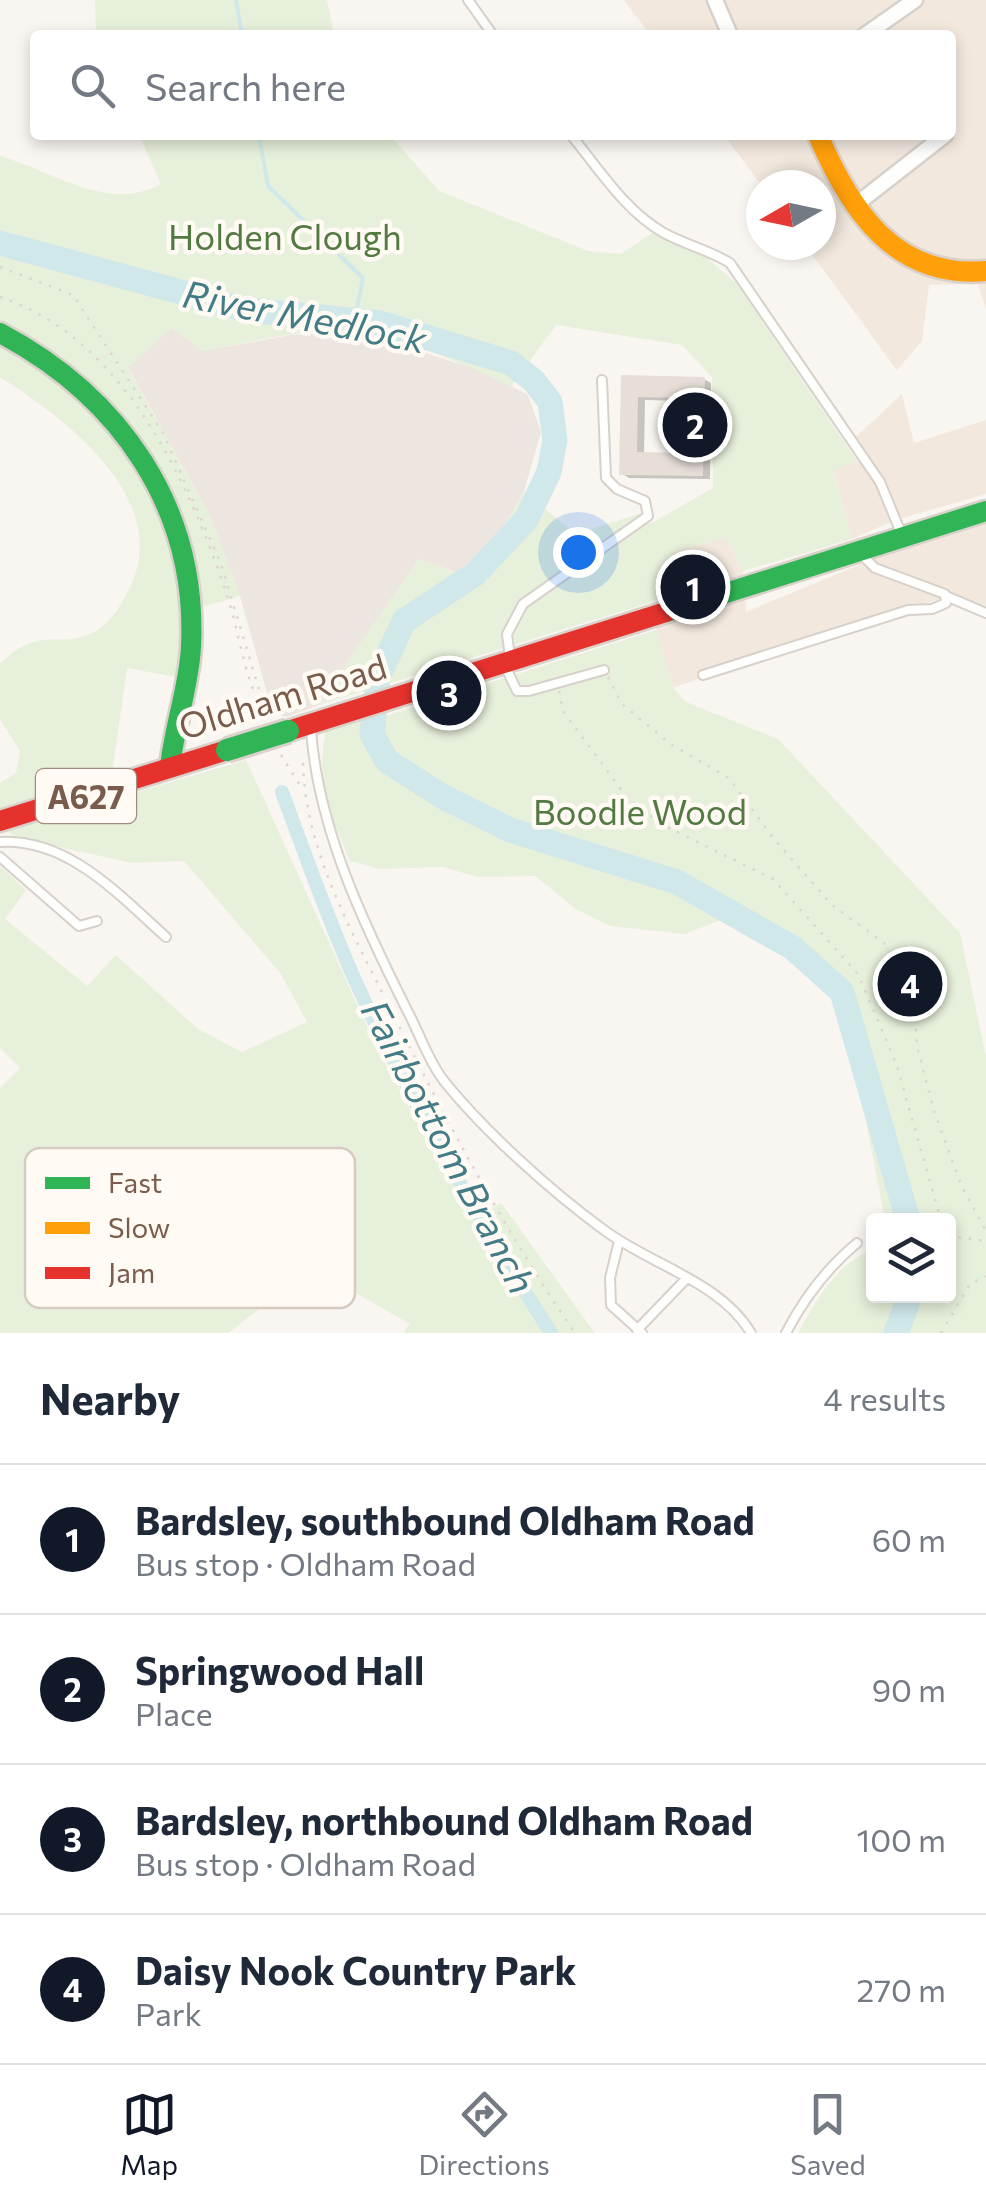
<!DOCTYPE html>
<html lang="en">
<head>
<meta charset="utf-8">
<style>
	body { margin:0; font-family:Commissioner,sans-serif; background:#f2f2f3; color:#1f2937 }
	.controls { position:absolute; right:30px; bottom:30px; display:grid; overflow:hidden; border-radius:10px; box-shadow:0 5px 15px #0003 }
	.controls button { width:90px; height:90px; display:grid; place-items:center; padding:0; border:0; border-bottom:2px solid #e0e1e3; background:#fff; color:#1f2937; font:50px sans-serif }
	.compass { position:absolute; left:746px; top:170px; width:90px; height:90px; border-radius:50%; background:#fff; box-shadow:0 5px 15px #0003; rotate:261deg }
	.you { position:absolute; left:578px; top:552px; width:35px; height:35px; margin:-25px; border:8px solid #fff; border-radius:50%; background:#1a73e8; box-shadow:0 0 0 15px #1a73e833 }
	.badge { display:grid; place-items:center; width:65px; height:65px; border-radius:50%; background:#111827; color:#fff; font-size:32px; font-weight:700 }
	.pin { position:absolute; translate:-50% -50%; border:5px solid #fff; box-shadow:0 2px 10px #0006 }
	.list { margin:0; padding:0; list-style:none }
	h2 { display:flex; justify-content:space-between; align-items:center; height:130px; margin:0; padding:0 40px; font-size:42px }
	h2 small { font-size:32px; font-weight:400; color:#747a83 }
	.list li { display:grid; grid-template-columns:65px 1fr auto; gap:30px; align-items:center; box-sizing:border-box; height:150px; padding:0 40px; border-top:2px solid #e0e1e3 }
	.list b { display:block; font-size:38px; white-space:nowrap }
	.list p { margin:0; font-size:32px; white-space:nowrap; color:#747a83 }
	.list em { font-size:32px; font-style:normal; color:#747a83 }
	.icon { flex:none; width:55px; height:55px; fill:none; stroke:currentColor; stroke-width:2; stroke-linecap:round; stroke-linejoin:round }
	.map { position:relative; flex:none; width:986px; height:1333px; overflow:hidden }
	.search { position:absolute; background:#fff; box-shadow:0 5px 15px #0003; left:30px; right:30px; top:30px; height:110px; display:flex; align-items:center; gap:25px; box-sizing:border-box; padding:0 35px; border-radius:10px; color:#747a83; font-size:38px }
	.sheet { height:730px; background:#fff }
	nav { display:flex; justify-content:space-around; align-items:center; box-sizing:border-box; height:140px; border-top:2px solid #e0e1e3; background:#fff; font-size:28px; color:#747a83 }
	nav a { display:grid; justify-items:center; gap:5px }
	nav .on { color:#111827 }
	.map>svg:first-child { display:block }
	.residential { fill:#f2e8de }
	.industrial { fill:#ede5e0 }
	.green { fill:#e7f0db }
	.shadow { fill:#0003; fill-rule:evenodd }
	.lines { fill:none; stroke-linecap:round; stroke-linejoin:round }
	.stream { stroke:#d0e8ea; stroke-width:4 }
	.canal { stroke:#d0e8ea; stroke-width:14 }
	.river { stroke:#d0e8ea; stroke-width:25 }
	.building { fill:#e6ded7; fill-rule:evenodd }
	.lane-casing { stroke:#d7d1cb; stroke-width:12 }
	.street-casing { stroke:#d7d1cb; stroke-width:19 }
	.fast-casing { stroke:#d9d2cb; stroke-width:25 }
	.slow-casing { stroke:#d9d2cb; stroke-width:25 }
	.jam-casing { stroke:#d9d2cb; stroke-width:25 }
	.path { stroke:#dcd5d0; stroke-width:2.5; stroke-dasharray:2.5 8; stroke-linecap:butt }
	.lane { stroke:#fefefd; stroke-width:8 }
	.street { stroke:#fefefd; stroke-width:14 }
	.fast { stroke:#30b455; stroke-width:20 }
	.slow { stroke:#ff9f0a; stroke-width:20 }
	.jam { stroke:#e5322d; stroke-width:20 }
	.fast-bridge-casing { stroke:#dad1cc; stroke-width:28; stroke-linecap:butt }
	.fast-bridge { stroke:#30b455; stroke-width:22 }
	.labels { text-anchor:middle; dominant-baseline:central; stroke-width:9; stroke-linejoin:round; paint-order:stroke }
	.shield { fill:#fffaf3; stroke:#a28b7f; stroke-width:2.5 }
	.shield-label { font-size:32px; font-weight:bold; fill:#7a5c4d }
	.park-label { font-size:35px; fill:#537a41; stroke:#fffaf3 }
	.street-label { font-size:35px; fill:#7a5c4d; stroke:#fffaf3 }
	.water-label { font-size:38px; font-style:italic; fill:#437c86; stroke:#fffaf3 }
	.key { fill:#fffaf3; stroke:#d7cbc1; stroke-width:2.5 }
	.key-label { font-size:28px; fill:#7a5c4d }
</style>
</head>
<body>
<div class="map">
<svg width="986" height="1333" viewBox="0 0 986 1333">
	<rect width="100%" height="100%" fill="#f9f5f0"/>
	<path class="residential" d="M624,0H986V310L978,284L929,285L922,341L897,370L805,245H821V185H761L724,135H951V35H650Z
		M902,394L914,443L986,420V494L893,521L852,539L833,469L867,458L856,437Z
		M986,520V611L954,595L842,627L673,688L656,630L673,552L726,537L743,571L746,612L861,564Z"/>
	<path class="industrial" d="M171,328L203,351L291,335L360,332L482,371L528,395L541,432L524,491L496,540L456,572L418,559L319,705L287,717L273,714L240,596L210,516L128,367Z"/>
	<path class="green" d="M95,0H327L334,35H96Z
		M139,135H390L439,191L588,251L621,254L652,233L699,251L737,284L857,461L833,470L852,539L743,571L726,537L673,552L665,598L319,705L418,559L456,572L496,540L524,491L575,534L639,514L650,524L713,488L712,377L682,345L556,325L511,387C476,368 397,336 358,332C306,327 253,342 203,351L171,328L128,368L210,516L240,596L185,612L176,677L127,668L112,773L0,812V783L16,773L20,751L0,719V664C42,622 59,652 96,631C112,622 125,599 132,583C169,496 65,418 0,377V156C53,171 107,213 161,184Z
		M656,630L673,688L686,702L778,739L960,933L986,1057V1333H798C817,1299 836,1264 873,1249L874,1296H948V1220H885L856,1070L872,1063L847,980L795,938L745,910L685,934L610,926L576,909L535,876L478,877L443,867L380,869L350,861C329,809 315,787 326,730L388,715Z
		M246,760L380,1055L472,1218L501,1203L595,1333H403L410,1324L312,1268L228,1333H0V1088L20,1068L0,1048V866L26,890L5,919L87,986L116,955L198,1029L242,1052L307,1022L281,974L184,861L132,863L14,837L8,830Z"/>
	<path class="shadow" d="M623,378L704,379L711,383L710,479L629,478L621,473ZM645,400L689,401L688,456L644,455Z"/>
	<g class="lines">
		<path class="stream" d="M236,0L242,35
			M259,135L268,186L363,278L354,323"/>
		<path class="canal" d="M282,792C305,854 327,917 354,978C409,1100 479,1220 551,1333"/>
		<path class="river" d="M0,243L247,310L380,323L511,363L534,381L550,402L555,440L549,472L526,520L475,574L404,621L378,677L372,734L387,761L445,798L510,830L677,882L793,948L842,992L908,1220
			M896,1333L910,1296"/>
	</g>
	<path class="building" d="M621,375L705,377L703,476L619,475ZM638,397L687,398L686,453L637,452Z"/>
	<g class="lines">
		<g class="lane-casing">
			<path id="lane" d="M468,0L493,35
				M571,135C599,169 625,211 664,233C686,245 709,250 730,263L880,482L901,533
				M946,596L986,613
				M510,657L507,634L523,604L648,516L645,501L617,489L606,478L602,380
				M506,668L517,691H529L604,670
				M703,675L908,610L932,609L946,603L945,594L875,568L862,555
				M311,730C318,829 364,925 409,1014C420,1035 429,1062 444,1081C485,1132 552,1192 604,1230C651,1265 721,1282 751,1333
				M0,842C68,838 119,895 166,937
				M0,857L79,926L97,921
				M619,1241L610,1278L611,1305L642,1333
				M637,1330L687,1278
				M786,1333C804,1298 827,1268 857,1243"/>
		</g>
		<g class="street-casing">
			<path id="street" d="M715,0L730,35
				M865,35L915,0
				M858,203L945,135"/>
		</g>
		<g class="fast-casing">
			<path id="fast" d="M0,333C119,396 198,507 191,647C189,687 174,727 170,767
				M666,612L986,511"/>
		</g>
		<g class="slow-casing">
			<path id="slow" d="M818,135C850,210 895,279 986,271"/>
		</g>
		<g class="jam-casing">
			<path id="jam" d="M288,731L666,612
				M0,821L227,750"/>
		</g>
		<path class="path" d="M0,267L73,295L163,433L221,564L268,719
			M0,297C122,337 187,478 226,592C239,630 243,674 262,709
			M608,677L622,704L669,743L729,778L774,839L832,905L884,943L914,995L917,1046L934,1111L962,1187L986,1231
			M559,691L563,711L626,796L661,824L773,879L858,974L896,1063L941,1220
			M281,755L303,790
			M303,763C305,851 354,936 393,1014C448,1124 505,1231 575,1333
			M948,1236L986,1241
			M941,1333L970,1284L986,1276"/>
		<use href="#lane" class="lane"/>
		<use href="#street" class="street"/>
		<use href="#fast" class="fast"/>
		<use href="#slow" class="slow"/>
		<use href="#jam" class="jam"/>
		<g class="fast-bridge-casing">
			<path id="fast-bridge" d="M227,750L288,731"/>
		</g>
		<use href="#fast-bridge" class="fast-bridge"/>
	</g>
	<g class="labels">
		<rect class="shield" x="36" y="769" width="100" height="54" rx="8"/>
		<g class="shield-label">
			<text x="86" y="796">A627</text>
		</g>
		<g class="park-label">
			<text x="285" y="235">Holden Clough</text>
			<text x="640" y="810">Boodle Wood</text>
		</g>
		<g class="street-label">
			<text transform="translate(282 695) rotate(-17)">Oldham Road</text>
		</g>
		<g class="water-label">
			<text transform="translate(305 315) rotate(11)">River Medlock</text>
			<text transform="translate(450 1146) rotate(62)">Fairbottom Branch</text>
		</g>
	</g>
	<rect x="25" y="1148" width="330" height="160" rx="15" class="key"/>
	<rect x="45" y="1177" width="45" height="12" fill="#30b455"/>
	<rect x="45" y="1222" width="45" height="12" fill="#ff9f0a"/>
	<rect x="45" y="1267" width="45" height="12" fill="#e5322d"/>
	<g class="key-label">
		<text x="108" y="1193">Fast</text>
		<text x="108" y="1238">Slow</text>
		<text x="108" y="1283">Jam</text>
	</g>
</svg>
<div class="controls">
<button><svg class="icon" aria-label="layers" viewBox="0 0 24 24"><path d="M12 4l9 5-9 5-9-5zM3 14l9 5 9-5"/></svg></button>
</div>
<svg class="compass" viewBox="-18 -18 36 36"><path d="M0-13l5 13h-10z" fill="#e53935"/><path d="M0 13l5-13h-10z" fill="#747a83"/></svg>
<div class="you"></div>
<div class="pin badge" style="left:693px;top:587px">1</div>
<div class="pin badge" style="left:695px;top:425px">2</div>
<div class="pin badge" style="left:449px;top:693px">3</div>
<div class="pin badge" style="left:910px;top:984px">4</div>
<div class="search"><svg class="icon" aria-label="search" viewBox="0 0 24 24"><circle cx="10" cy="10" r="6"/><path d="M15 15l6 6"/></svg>Search here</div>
</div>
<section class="sheet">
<h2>Nearby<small>4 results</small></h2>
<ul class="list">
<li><span class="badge">1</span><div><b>Bardsley, southbound Oldham Road</b><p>Bus stop · Oldham Road</p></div><em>60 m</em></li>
<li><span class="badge">2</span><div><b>Springwood Hall</b><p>Place</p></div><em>90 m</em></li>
<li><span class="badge">3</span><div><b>Bardsley, northbound Oldham Road</b><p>Bus stop · Oldham Road</p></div><em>100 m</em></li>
<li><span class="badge">4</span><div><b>Daisy Nook Country Park</b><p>Park</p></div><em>270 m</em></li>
</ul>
</section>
<nav>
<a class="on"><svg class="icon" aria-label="map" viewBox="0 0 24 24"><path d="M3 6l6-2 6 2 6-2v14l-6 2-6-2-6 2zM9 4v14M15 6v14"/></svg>Map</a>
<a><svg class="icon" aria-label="directions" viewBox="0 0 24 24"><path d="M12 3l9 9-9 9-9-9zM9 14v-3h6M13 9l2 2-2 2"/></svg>Directions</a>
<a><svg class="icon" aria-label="saved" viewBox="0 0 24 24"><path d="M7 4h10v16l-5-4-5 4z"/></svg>Saved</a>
</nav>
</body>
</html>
